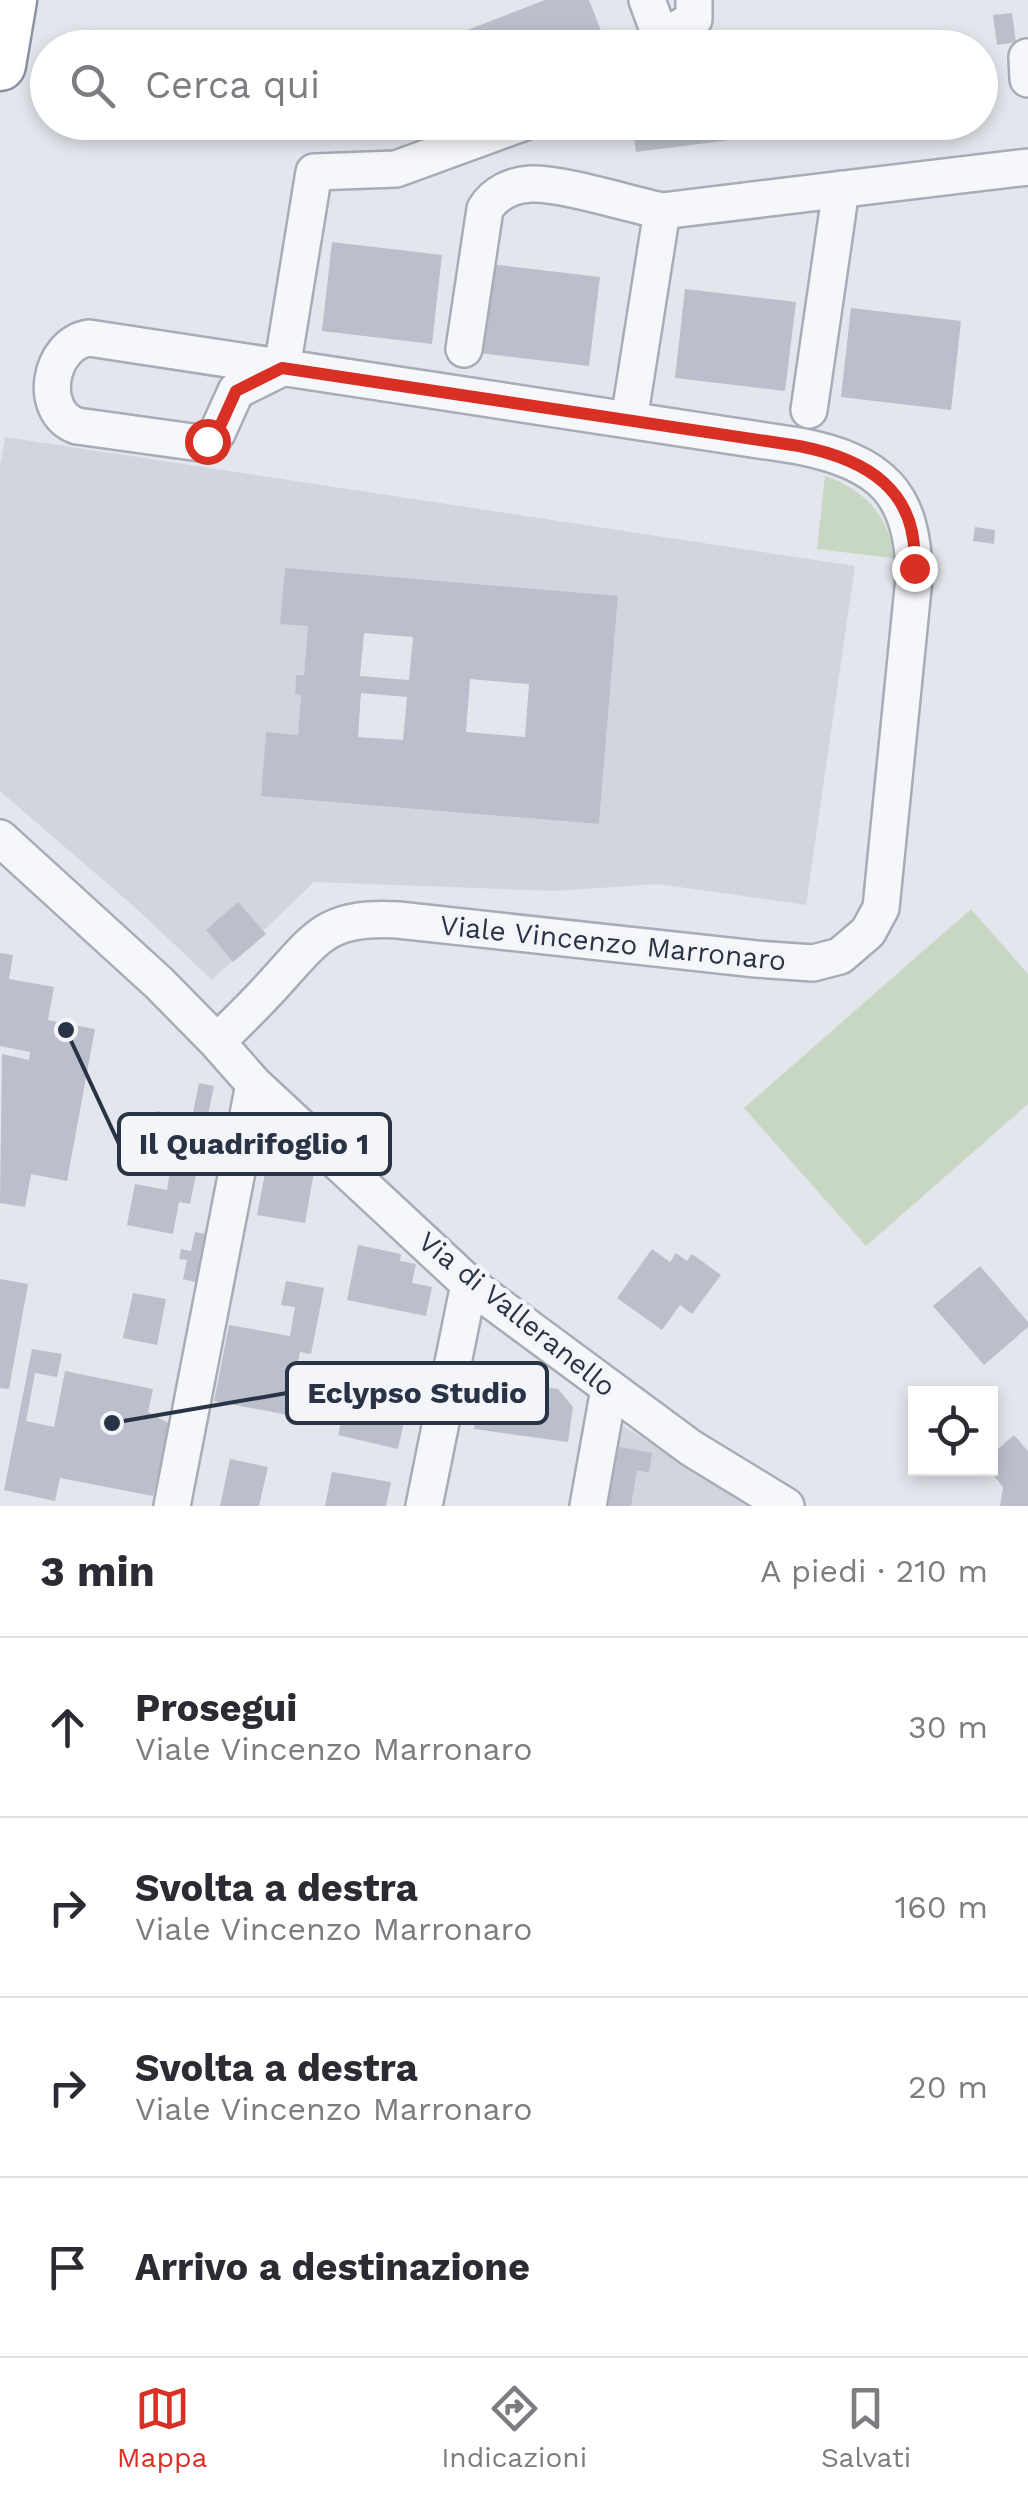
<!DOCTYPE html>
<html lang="it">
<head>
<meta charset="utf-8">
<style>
	body { margin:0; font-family:"Work Sans",sans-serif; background:#f7f7f7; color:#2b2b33 }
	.controls { position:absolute; right:30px; bottom:30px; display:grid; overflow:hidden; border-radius:0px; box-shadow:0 5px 15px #0003 }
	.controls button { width:90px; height:90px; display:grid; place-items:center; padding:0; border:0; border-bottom:2px solid #e1e1e2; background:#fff; color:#2b2b33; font:50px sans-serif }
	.stop { position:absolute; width:30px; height:30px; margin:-22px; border:8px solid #d93025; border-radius:50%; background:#fff }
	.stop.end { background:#d93025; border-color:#fff; box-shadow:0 2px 10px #0008 }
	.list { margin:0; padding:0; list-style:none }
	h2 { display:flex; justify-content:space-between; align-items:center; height:130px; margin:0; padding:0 40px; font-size:42px }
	h2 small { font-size:32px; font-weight:400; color:#7c7c81 }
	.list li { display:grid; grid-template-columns:65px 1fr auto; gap:30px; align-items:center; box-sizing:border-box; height:180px; padding:0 40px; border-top:2px solid #e1e1e2 }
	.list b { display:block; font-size:38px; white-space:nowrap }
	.list p { margin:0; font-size:32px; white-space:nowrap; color:#7c7c81 }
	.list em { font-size:32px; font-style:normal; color:#7c7c81 }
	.icon { flex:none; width:55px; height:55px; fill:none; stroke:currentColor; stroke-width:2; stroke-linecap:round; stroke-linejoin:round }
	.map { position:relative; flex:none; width:1028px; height:1506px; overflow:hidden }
	.search { position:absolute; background:#fff; box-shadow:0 5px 15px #0003; left:30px; right:30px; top:30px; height:110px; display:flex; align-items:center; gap:25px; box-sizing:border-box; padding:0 35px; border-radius:55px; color:#7c7c81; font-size:38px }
	.sheet { height:850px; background:#fff }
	nav { display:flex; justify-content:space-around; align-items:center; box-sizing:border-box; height:140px; border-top:2px solid #e1e1e2; background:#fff; font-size:28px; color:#7c7c81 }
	nav a { display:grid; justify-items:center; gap:5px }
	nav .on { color:#d93025 }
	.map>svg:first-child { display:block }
	.built { fill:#d1d5de; fill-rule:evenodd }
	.green { fill:#c8d7c3 }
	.building { fill:#babfcb; fill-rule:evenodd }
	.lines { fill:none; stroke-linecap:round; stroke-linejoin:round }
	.minor-casing { stroke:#a7adb7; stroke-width:40 }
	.highway-casing { stroke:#8993a4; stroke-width:55 }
	.minor { stroke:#f6f7fa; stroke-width:35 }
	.highway { stroke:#fff; stroke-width:50 }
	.route { stroke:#d93025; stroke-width:12 }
	.labels { text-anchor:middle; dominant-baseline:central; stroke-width:9; stroke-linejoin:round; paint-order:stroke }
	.street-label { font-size:28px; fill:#293346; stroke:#f3f5f9 }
	.leader { fill:none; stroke:#293346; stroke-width:4 }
	.callout-dot { fill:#293346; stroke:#f3f5f9; stroke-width:4 }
	.callout { fill:#f3f5f9; stroke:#293346; stroke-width:4 }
	.callout-label { font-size:30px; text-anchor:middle; font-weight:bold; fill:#293346 }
</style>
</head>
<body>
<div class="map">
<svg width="1028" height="1506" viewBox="0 0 1028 1506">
	<rect width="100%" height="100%" fill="#e3e6ec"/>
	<path class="built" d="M5,437L855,566L806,905L658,884L555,891L314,882L212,980L139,911L0,791V467ZM618,596L599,824L261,796L266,732L298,735L301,695L295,694L296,676L304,675L308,626Z
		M623,1426L753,1506H607Z"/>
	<path class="green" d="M825,476C863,489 891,516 893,558L817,549Z
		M971,909L1028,974V1104L866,1246L744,1108Z"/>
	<path class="building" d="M545,0H589L603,36L573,48H421Z
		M1012,13L1016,42L997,45L993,15Z
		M632,122H850V125L636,152Z
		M332,242L442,255L432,344L322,331Z
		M490,264L600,277L589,366L479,353Z
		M685,289L796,302L785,391L675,378Z
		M851,308L961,321L951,410L841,397Z
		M975,527L995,530L994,544L973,541Z
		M285,568L618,596L599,824L261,796L266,732L298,735L301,695L295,694L296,675H304L308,626L280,624ZM364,633L413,637L409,680L360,676ZM470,679L529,684L525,737L466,732ZM361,693L407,697L403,740L358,737Z
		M238,902L266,934L233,962L206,930Z
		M0,953L13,955L9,979L54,987L48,1020L95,1029L67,1181L31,1174L25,1207L0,1203L2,1054L29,1060L30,1052L0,1046Z
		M199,1083L214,1086L190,1204L179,1202L173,1234L127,1225L135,1184L167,1190L170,1171L146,1166L157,1111L192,1117Z
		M267,1163L314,1172L305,1223L257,1215Z
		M195,1232L210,1235L199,1283L183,1279L187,1260L179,1259L181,1249L191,1251Z
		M358,1245L401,1254L400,1261L416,1264L412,1283L432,1287L426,1316L347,1300Z
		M652,1249L670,1262L676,1253L687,1261L692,1254L721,1275L692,1314L680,1305L662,1330L617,1298Z
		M980,1266L1028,1322V1327L984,1365L933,1306Z
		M0,1279L28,1284L9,1389L0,1388Z
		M286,1281L324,1288L311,1354L300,1352L288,1415L214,1401L229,1325L290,1336L295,1307L281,1305Z
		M133,1293L166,1299L157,1345L123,1338Z
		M32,1349L62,1354L57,1377L35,1373L26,1421L54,1427L65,1371L153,1389L148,1412L172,1425L163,1471L159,1470L153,1496L60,1478L55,1501L4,1490Z
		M482,1377L558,1389L573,1407L568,1442L474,1429Z
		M340,1379L410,1394L398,1449L338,1435L346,1398L336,1395Z
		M1014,1435L1028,1451V1506H1000L1003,1487L987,1468H990V1456Z
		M619,1447L652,1453L649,1473L637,1470L631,1506H608Z
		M230,1459L268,1467L259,1506H220Z
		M332,1472L391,1482L386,1506H325Z"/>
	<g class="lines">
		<g class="minor-casing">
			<path id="minor" d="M647,0L661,38
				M645,48L694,19V0
				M1027,57L1028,79
				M464,349L485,209C495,193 512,185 531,184C563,183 628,204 662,211
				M282,368L314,172L396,169L525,122
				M809,410L841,189
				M629,420L662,211L1028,167
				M0,838L159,983L217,1042L254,1084L469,1284L691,1448L786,1506
				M217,1042C236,1023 255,1005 273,985C317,937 326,916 398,920L756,959L813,963L840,956L868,932L881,908L914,578C914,493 881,462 799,446L89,338C49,344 37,412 77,426L200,443L217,433L236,391L282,368
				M172,1506L254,1084
				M424,1506L469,1284
				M588,1506L609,1389"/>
		</g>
		<g class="highway-casing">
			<path id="highway" d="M0,65L11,0"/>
		</g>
		<use href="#minor" class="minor"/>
		<use href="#highway" class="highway"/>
	</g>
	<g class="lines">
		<path class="route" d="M207,441L217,433L236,391L282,368L799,446C866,459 920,490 914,568"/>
	</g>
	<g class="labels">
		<g class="street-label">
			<text transform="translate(613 943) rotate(6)">Viale Vincenzo Marronaro</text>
			<text transform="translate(517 1314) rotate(39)">Via di Valleranello</text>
		</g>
	</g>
	<path class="leader" d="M66 1030L119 1144M112 1423L287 1393"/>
	<g class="callout-dot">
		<circle cx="66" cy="1030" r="10"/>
		<circle cx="112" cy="1423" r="10"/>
	</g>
	<g class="callout">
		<rect x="119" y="1114" width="271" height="60" rx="10"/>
		<rect x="287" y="1363" width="260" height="60" rx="10"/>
	</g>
	<g class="callout-label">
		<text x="254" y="1154">Il Quadrifoglio 1</text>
		<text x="417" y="1403">Eclypso Studio</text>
	</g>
</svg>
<div class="controls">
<button><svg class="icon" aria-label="locate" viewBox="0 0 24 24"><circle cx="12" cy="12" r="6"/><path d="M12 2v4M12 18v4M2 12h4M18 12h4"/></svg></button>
</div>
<div class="stop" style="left:207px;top:441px"></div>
<div class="stop end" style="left:914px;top:568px"></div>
<div class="search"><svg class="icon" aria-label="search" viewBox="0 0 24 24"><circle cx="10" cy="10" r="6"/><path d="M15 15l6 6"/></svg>Cerca qui</div>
</div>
<section class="sheet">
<h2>3 min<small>A piedi · 210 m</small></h2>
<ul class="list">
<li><svg class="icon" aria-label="ahead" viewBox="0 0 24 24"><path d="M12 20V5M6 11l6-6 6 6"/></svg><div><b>Prosegui</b><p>Viale Vincenzo Marronaro</p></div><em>30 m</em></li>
<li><svg class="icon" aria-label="right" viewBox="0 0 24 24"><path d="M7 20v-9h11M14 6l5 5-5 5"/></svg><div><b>Svolta a destra</b><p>Viale Vincenzo Marronaro</p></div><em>160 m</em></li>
<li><svg class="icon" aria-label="right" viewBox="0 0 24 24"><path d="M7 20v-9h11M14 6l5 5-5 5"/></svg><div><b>Svolta a destra</b><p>Viale Vincenzo Marronaro</p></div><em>20 m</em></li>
<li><svg class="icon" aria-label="arrive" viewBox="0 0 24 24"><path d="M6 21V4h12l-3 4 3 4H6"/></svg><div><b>Arrivo a destinazione</b></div></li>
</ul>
</section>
<nav>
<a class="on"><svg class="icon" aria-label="map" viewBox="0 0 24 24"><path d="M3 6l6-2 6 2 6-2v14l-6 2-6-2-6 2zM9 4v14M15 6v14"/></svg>Mappa</a>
<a><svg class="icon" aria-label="directions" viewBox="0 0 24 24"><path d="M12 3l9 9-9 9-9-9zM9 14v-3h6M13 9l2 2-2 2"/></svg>Indicazioni</a>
<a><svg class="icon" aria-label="saved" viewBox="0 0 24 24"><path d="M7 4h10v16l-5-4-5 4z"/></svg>Salvati</a>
</nav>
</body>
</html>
